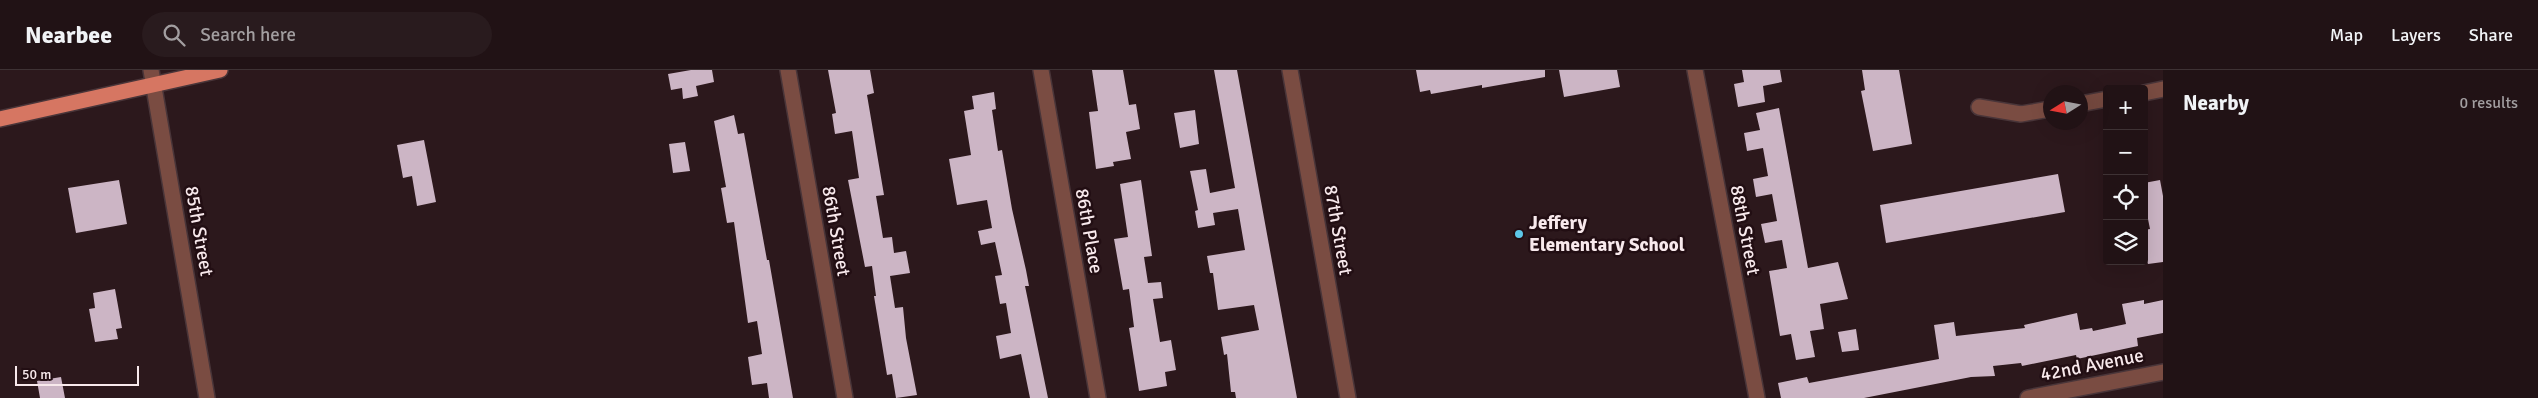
<!DOCTYPE html>
<html lang="en">
<head>
<meta charset="utf-8">
<style>
	body { margin:0; font-family:Signika,sans-serif; background:#291b1e; color:#f1f3f6 }
	.controls { position:absolute; right:15px; top:15px; display:grid; overflow:hidden; border-radius:5px; box-shadow:0 5px 20px #0002 }
	.controls button { width:45px; height:45px; display:grid; place-items:center; padding:0; border:0; border-bottom:1px solid #3e3234; background:#211215; color:#f1f3f6; font:25px sans-serif }
	.compass { position:absolute; left:2043px; top:15px; width:45px; height:45px; border-radius:50%; background:#211215; box-shadow:0 5px 20px #0002; rotate:259deg }
	.scale { position:absolute; left:15px; bottom:12px; width:124px; box-sizing:border-box; padding-left:5px; border:2px solid #f8e9ec; border-top:0; font-size:14px; line-height:18px; white-space:nowrap; color:#f8e9ec; -webkit-text-stroke:4px #220e13; paint-order:stroke }
	.list { margin:0; padding:0; list-style:none }
	h2 { display:flex; justify-content:space-between; align-items:center; height:65px; margin:0; padding:0 20px; font-size:21px }
	h2 small { font-size:16px; font-weight:400; color:#a29ea0 }
	.icon { flex:none; width:28px; height:28px; fill:none; stroke:currentColor; stroke-width:2; stroke-linecap:round; stroke-linejoin:round }
	.map { position:relative; flex:none; width:2163px; height:328px; overflow:hidden }
	header { display:flex; align-items:center; gap:30px; box-sizing:border-box; height:70px; padding:0 25px; background:#211215; border-bottom:1px solid #3e3234 }
	header strong { font-size:24px }
	nav { display:flex; gap:28px; margin-inline-start:auto; font-size:18px }
	.search { width:350px; height:45px; background:#291b1e; display:flex; align-items:center; gap:12px; box-sizing:border-box; padding:0 18px; border-radius:28px; color:#a29ea0; font-size:19px }
	main { display:flex }
	aside { flex:1; background:#211215 }
	.map>svg:first-child { display:block }
	.building { fill:#ccb5c5 }
	.lines { fill:none; stroke-linecap:round; stroke-linejoin:round }
	.minor-casing { stroke:#493539; stroke-width:18 }
	.major-casing { stroke:#493539; stroke-width:18 }
	.minor { stroke:#7a4c42; stroke-width:15 }
	.major { stroke:#d67662; stroke-width:15 }
	.poi-dot { fill:#5dc7e8; stroke:#220e13; stroke-width:2 }
	.labels { text-anchor:middle; dominant-baseline:central; stroke-width:5; stroke-linejoin:round; paint-order:stroke }
	.poi-label { font-size:19px; font-weight:bold; fill:#f8e9ec; stroke:#220e13; text-anchor:start }
	.street-label { font-size:19px; fill:#f8e9ec; stroke:#220e13 }
</style>
</head>
<body>
<header>
<strong>Nearbee</strong>
<div class="search"><svg class="icon" aria-label="search" viewBox="0 0 24 24"><circle cx="10" cy="10" r="6"/><path d="M15 15l6 6"/></svg>Search here</div>
<nav><a>Map</a><a>Layers</a><a>Share</a></nav>
</header>
<main>
<div class="map">
<svg width="2163" height="328" viewBox="0 0 2163 328">
	<rect width="100%" height="100%" fill="#2c181c"/>
	<path class="building" d="M691,0H712L714,12L696,16L698,26L683,29L682,18L671,20L668,4Z
		M828,0H870L874,23L867,25L884,125L876,126L883,168L892,167L894,183L906,181L910,203L890,206L895,238L903,237L906,268L917,325L896,328L892,304L887,305L874,226H876L872,196L865,197L848,110L859,108L852,61L835,64L832,44L836,43Z
		M1092,0H1123L1129,35L1136,34L1140,59L1126,62L1131,89L1113,92L1114,96L1096,99L1089,42L1098,41Z
		M1214,0H1237L1297,328H1236L1235,322H1231L1227,284L1224,285L1221,267L1259,260L1254,235L1218,240L1213,203H1210L1207,186L1245,180L1238,139L1213,143L1215,155L1198,158L1195,141L1198,140L1190,101L1206,99L1210,123L1235,118Z
		M1416,0H1545V7L1482,18V15L1431,24L1430,20L1420,22Z
		M1559,0H1617L1620,17L1564,27Z
		M1742,0H1780L1782,12L1763,16L1765,32L1738,37L1734,14L1744,12Z
		M1862,0H1899L1912,74L1873,81L1861,21L1865,20Z
		M994,22L996,39L992,40L998,81L1002,80L1012,139L1026,200L1029,216H1025L1048,328H1030L1021,284L1000,289L996,266L1011,263L1006,233L1000,234L995,206L1002,205L995,172L981,175L978,161L992,158L987,130L957,135L949,89L971,85L964,41L974,39L972,26Z
		M1779,38L1808,198L1838,192L1848,229L1820,234L1824,259L1810,261L1815,287L1796,290L1791,264L1780,266L1769,201L1787,198L1782,170L1765,173L1761,154L1777,151L1772,124L1756,127L1753,109L1768,106L1763,78L1747,81L1744,63L1760,60L1756,43Z
		M1195,40L1199,74L1180,78L1174,43Z
		M734,45L738,64L744,63L767,190H769L793,328H769L767,313L752,315L748,287L762,284L757,251L748,253L734,152L727,153L721,118L726,117L714,51Z
		M424,70L436,132L417,136L412,106L403,108L397,75Z
		M685,72L690,101L673,103L669,74Z
		M2058,104L2065,142L1886,173L1880,135Z
		M119,110L127,154L76,163L68,118Z
		M1141,110L1152,186L1144,187L1148,213L1161,212L1163,228L1153,229L1160,272L1171,270L1176,300L1165,302L1167,316L1139,321L1129,258L1134,257L1129,219L1123,220L1114,169L1128,167L1120,114Z
		M2160,110L2163,126V192L2148,194L2144,180V160L2150,159L2144,129V113Z
		M115,219L122,258L116,259L118,269L95,272L89,239L95,238L93,223Z
		M2144,230V234L2163,230V263L2137,268L2138,276L2077,289L2076,285L2022,296L2021,293L1993,296L1995,306L1971,307L1864,328H1781L1778,313L1807,307L1809,313L1939,289L1934,255L1954,252L1956,266L2025,258L2024,255L2077,243L2080,260L2092,258L2093,261L2126,254L2122,234Z
		M1856,259L1859,280L1842,282L1838,262Z
		M61,307L65,328H40L37,311Z"/>
	<g class="lines">
		<g class="minor-casing">
			<path id="minor" d="M151,0L207,328
				M788,0L845,328
				M1041,0L1098,328
				M1290,0L1348,328
				M1695,0L1757,328
				M2144,23L2163,19
				M2080,34L2107,29
				M1979,37L2021,44L2050,39
				M2028,328L2163,302"/>
		</g>
		<g class="major-casing">
			<path id="major" d="M0,49L220,0"/>
		</g>
		<use href="#minor" class="minor"/>
		<use href="#major" class="major"/>
	</g>
	<circle class="poi-dot" cx="1519" cy="164" r="5"/>
	<g class="labels">
		<g class="poi-label">
			<text x="1529" y="153">Jeffery<tspan x="1529" dy="22">Elementary School</tspan></text>
		</g>
		<g class="street-label">
			<text transform="translate(1338 160) rotate(80)">87th Street</text>
			<text transform="translate(1745 160) rotate(79)">88th Street</text>
			<text transform="translate(199 161) rotate(80)">85th Street</text>
			<text transform="translate(836 161) rotate(80)">86th Street</text>
			<text transform="translate(1089 161) rotate(80)">86th Place</text>
			<text transform="translate(2092 295) rotate(-11)">42nd Avenue</text>
		</g>
	</g>
</svg>
<div class="controls">
<button>+</button>
<button>−</button>
<button><svg class="icon" aria-label="locate" viewBox="0 0 24 24"><circle cx="12" cy="12" r="6"/><path d="M12 2v4M12 18v4M2 12h4M18 12h4"/></svg></button>
<button><svg class="icon" aria-label="layers" viewBox="0 0 24 24"><path d="M12 4l9 5-9 5-9-5zM3 14l9 5 9-5"/></svg></button>
</div>
<svg class="compass" viewBox="-18 -18 36 36"><path d="M0-13l5 13h-10z" fill="#e53935"/><path d="M0 13l5-13h-10z" fill="#a29ea0"/></svg>
<div class="scale">50 m</div>
</div>
<aside>
<h2>Nearby<small>0 results</small></h2>
<ul class="list">
</ul>
</aside>
</main>
</body>
</html>
